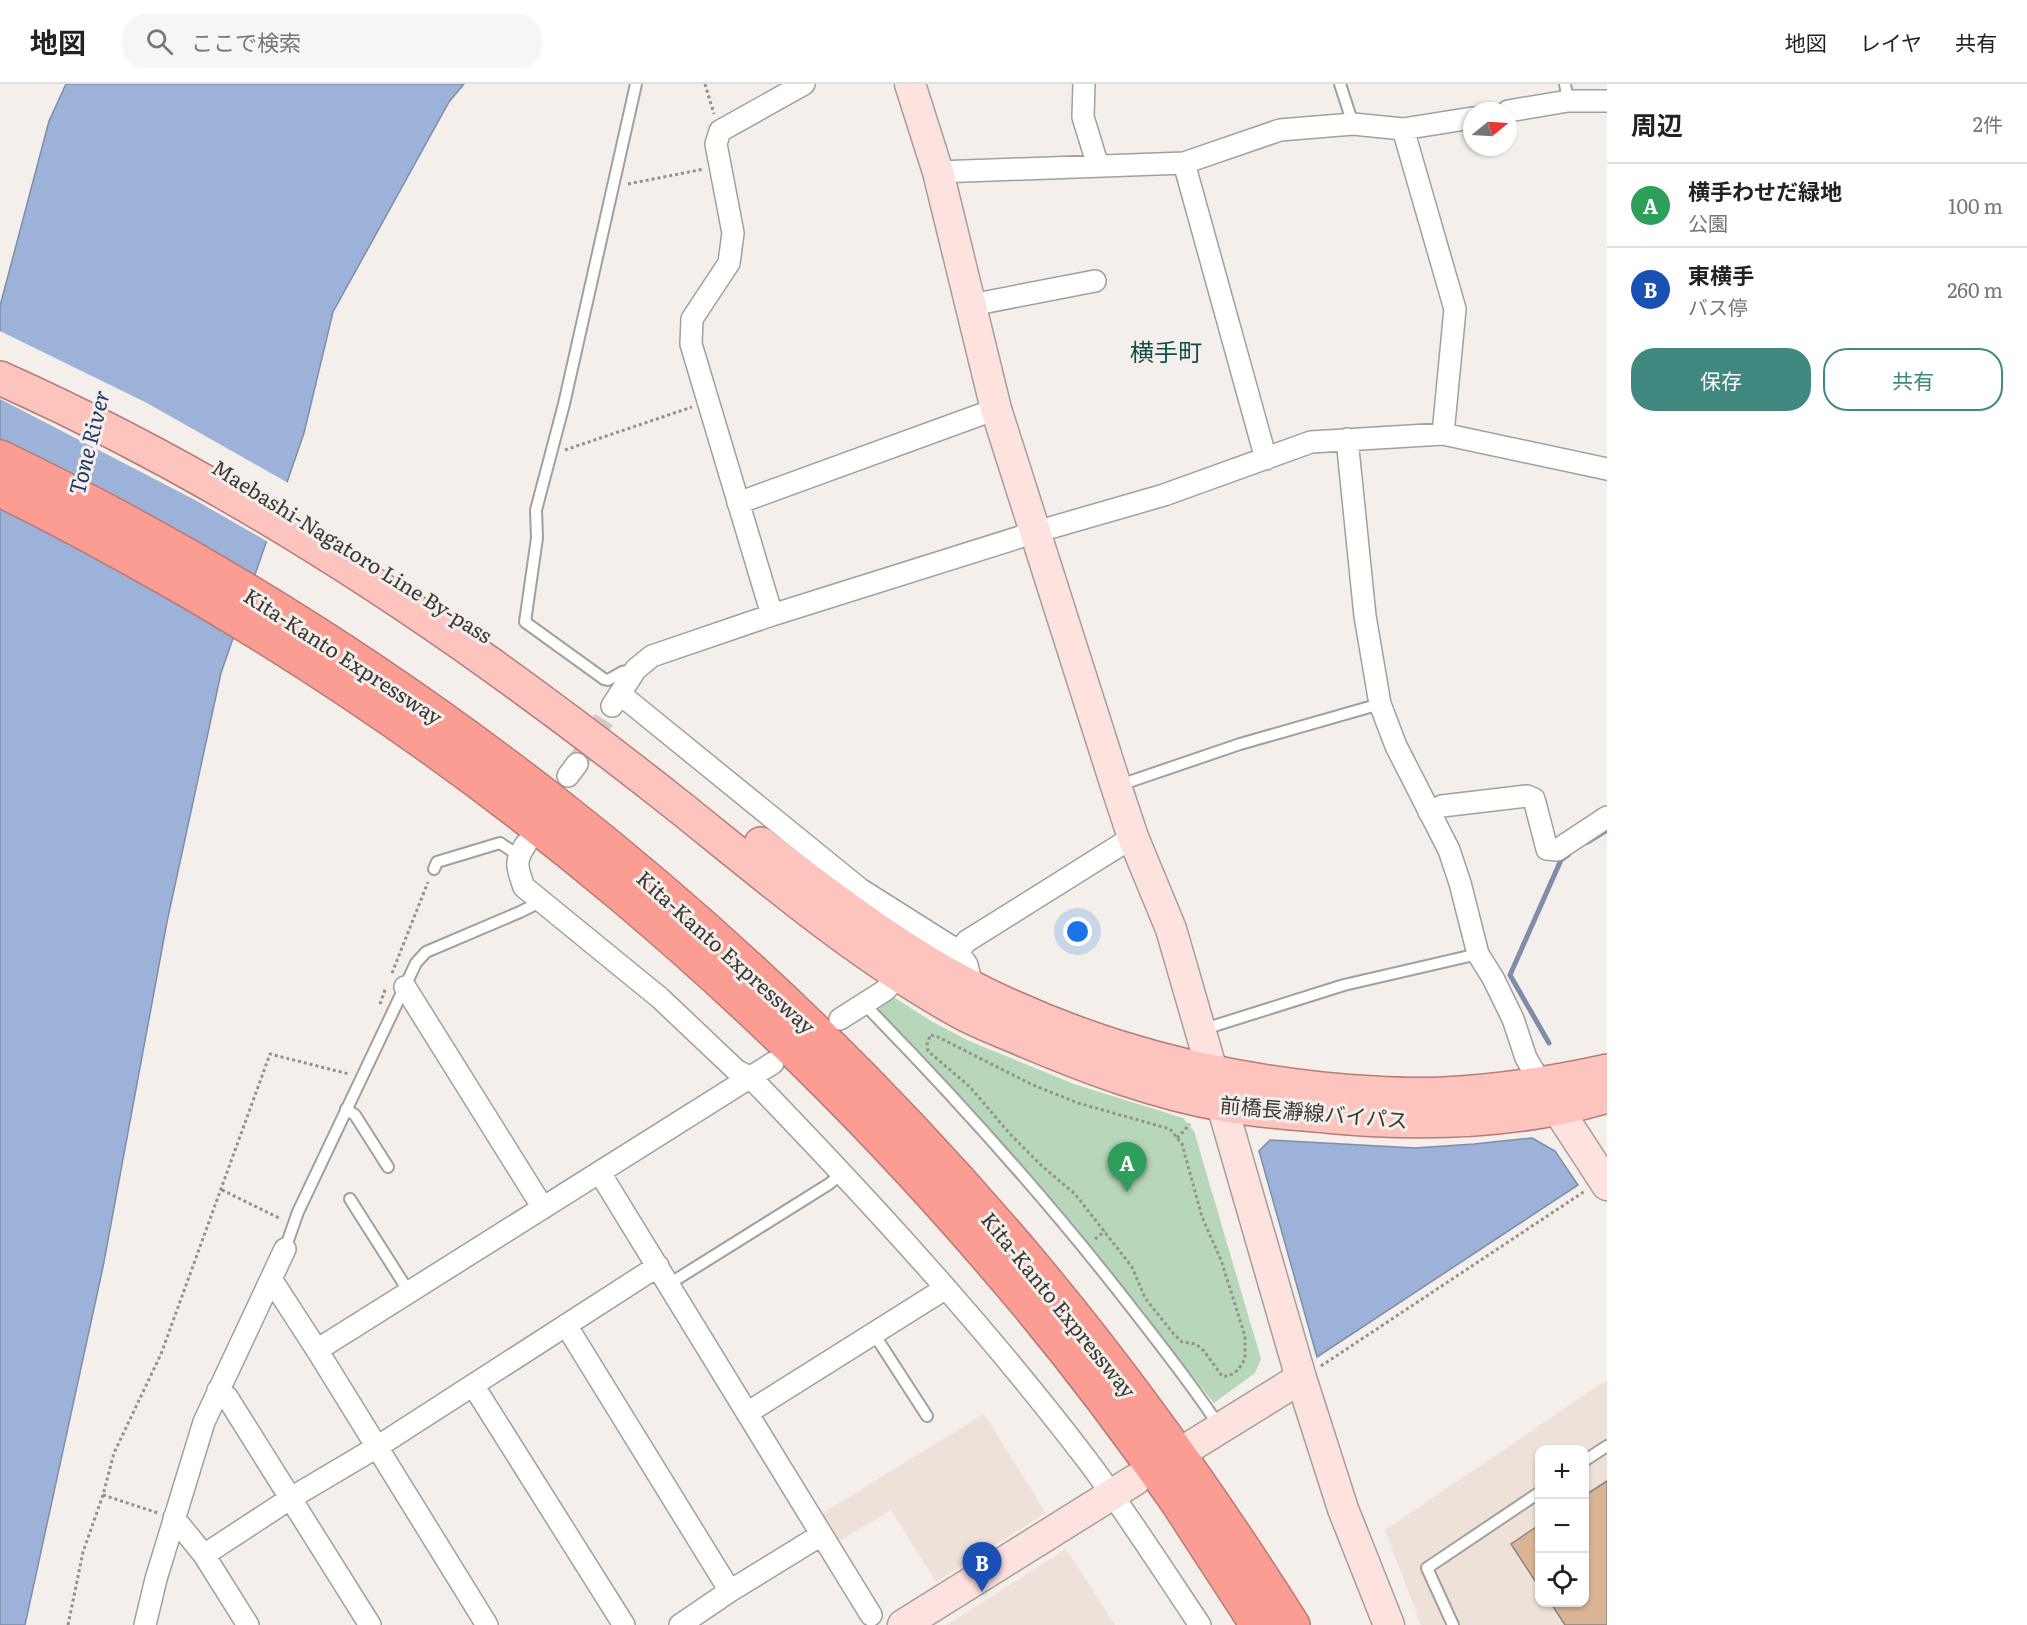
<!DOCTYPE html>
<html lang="ja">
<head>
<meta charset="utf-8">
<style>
	body { margin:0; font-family:Literata,"Noto Sans JP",serif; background:#f6f6f6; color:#222 }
	.controls { position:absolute; right:18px; bottom:18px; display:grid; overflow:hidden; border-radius:12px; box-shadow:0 2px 4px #0004 }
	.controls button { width:54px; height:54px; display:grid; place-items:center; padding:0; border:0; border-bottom:2px solid #e0e0e0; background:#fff; color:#222; font:30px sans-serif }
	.compass { position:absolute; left:1463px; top:18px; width:54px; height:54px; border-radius:50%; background:#fff; box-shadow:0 2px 4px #0004; rotate:72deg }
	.you { position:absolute; left:1078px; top:848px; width:21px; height:21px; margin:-15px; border:4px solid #fff; border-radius:50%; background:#1a73e8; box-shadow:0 0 0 9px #1a73e833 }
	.badge { display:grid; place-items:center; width:39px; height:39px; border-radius:50%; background:#418881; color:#fff; font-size:20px; font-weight:700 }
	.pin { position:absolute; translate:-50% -50px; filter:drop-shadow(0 2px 3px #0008) }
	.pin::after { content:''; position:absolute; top:32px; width:21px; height:18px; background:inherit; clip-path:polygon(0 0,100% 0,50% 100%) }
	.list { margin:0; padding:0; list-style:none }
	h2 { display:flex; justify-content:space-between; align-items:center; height:78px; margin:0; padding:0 24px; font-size:26px }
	h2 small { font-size:20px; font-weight:400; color:#767676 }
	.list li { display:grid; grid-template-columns:39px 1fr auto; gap:18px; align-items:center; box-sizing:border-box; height:84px; padding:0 24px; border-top:2px solid #e0e0e0 }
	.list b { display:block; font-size:22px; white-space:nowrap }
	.list p { margin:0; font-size:20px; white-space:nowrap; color:#767676 }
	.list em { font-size:20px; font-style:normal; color:#767676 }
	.actions { display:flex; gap:12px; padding:18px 24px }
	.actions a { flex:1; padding:14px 0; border:2px solid #418881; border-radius:24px; text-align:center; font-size:21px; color:#418881 }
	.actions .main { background:#418881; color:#fff }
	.icon { flex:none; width:33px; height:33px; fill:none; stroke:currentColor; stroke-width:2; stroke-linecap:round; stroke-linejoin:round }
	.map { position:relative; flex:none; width:1607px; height:1541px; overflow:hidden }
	header { display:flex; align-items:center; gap:36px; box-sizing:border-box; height:84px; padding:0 30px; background:#fff; border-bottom:2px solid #e0e0e0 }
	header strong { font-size:28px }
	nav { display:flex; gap:33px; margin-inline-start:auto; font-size:21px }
	.search { width:420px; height:54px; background:#f6f6f6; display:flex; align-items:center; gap:15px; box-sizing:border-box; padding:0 21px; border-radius:24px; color:#767676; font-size:22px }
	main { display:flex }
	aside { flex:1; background:#fff }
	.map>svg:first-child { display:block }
	.built { fill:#eee2d8; fill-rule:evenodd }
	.green { fill:#b7d7ba }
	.water { fill:#9cb2d8; stroke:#7f8ea8; stroke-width:1.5 }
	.pier { fill:#f4efea }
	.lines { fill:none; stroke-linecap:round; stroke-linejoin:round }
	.stream { stroke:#7f8ea8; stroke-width:5 }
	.building { fill:#d9b595; stroke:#8b8682; stroke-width:1.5 }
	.street-tunnel { stroke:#cfcbc6; stroke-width:21; stroke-dasharray:21 10; stroke-linecap:butt }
	.lane-casing { stroke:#a49f9a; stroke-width:14 }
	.street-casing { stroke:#a49f9a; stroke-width:24 }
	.secondary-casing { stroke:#a49f9a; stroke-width:33 }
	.primary-casing { stroke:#b87a73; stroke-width:36 }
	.highway-casing { stroke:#b87a73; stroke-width:36 }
	.path { stroke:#94918d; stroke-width:3; stroke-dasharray:3 3; stroke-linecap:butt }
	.lane { stroke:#fff; stroke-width:10 }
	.street { stroke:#fff; stroke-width:21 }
	.secondary { stroke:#fee2df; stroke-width:30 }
	.primary { stroke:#fdc4be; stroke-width:33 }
	.highway { stroke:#fc9d93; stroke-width:33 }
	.labels { text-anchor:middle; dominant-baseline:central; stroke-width:6; stroke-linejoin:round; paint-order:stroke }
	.street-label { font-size:21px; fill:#3b3937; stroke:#f4efea }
	.water-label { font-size:22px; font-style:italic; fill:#1e3767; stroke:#f4efea }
	.quarter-label { font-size:24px; fill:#124e49; stroke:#f4efea }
</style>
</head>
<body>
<header>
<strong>地図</strong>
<div class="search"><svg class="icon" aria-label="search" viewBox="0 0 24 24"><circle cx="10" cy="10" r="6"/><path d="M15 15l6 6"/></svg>ここで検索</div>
<nav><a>地図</a><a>レイヤ</a><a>共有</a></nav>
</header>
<main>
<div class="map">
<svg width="1607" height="1541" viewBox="0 0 1607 1541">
	<rect width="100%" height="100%" fill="#f4efea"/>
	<path class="built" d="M1607,1296V1541H1421L1385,1446ZM1540,1366H1584V1518H1540Z
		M984,1330L1046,1429L936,1498L891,1426L835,1460L818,1432Z
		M1066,1465L1115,1541H947Z"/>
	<path class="green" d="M892,912L931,937L967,956L1074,1000L1183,1034L1194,1047L1261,1275L1255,1289L1214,1319L1094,1169L991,1047L878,926Z"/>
	<path class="water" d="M66,0H464L449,18L333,228L304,349L221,589L167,838L103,1183L25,1541H0V222L49,37Z
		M1532,1054L1555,1067L1578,1101L1317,1273L1259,1067L1270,1056L1415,1064L1474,1060Z"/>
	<path class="pier" d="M0,247L147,319L290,400L270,459L195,416L0,315Z"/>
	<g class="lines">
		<path class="stream" d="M1588,758L1607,746
			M1549,959L1510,891L1561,776L1568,771"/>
	</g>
	<path class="building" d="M1607,1397V1541H1565L1550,1518H1584V1412Z
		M1539,1441V1503L1511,1460Z"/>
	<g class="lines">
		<path class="street-tunnel" d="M577,680L612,622"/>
		<g class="lane-casing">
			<path id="lane" d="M1340,0L1353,40
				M1565,0L1568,17
				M633,586L622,588L608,596L604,595L525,538L537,454L536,426L564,320L636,0
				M1117,702L1240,660L1380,620
				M434,785L437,778L500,759L518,771
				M864,920C957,1015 1045,1113 1127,1218C1158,1258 1191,1299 1219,1342
				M1201,946L1344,901L1478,870
				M346,1025L355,1031L388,1083
				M350,1115L409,1208
				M285,1165L298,1128L416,879L426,868L520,828L542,817
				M669,1200L829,1100L842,1089
				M874,1250L927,1332
				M1584,1377L1607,1362
				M1453,1541L1427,1484L1540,1408"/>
		</g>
		<g class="street-casing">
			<path id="street" d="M1084,0L1083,33L1098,82
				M1508,27L1568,17H1607
				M1403,45L1455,225L1443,350
				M1184,79L1266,375
				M938,88L1184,79L1280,46L1353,40L1403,45L1472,34
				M971,221L1095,197
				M1347,355L1365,532L1380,620L1396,662L1449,766L1460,799L1478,870L1493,894L1513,935L1526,974L1542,1001
				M738,419L996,325
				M772,531L691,260L692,235L729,179L733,149L716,60L720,47L804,0
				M620,610L860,805L958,867L967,881L972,902
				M612,622L636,585L652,572L772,531L1036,448L1164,411L1311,358L1443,350L1607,385
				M568,692L577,680
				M1429,728L1442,722L1527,712L1534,715L1547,765L1557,766L1607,733
				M526,760C514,777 517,784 524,803L660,914L736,986L751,994C869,1116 984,1241 1087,1376C1127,1429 1163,1486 1200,1541
				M958,867L967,857L1133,753
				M405,903L543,1124
				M840,935L884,907L900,891
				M600,1089L871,1531
				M271,1195L317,1266L487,1541
				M566,1241L730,1507
				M317,1266L773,979
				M473,1301L624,1541
				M218,1306L227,1313L370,1541
				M747,1329L946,1204
				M174,1434L204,1471L248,1541
				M204,1471L291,1414L377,1363L658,1182
				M145,1541L156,1495L204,1338L285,1165
				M680,1541L730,1507L821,1451"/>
		</g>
		<g class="secondary-casing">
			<path id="secondary" d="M910,0L938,88L996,325L1116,702L1133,753L1171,845L1301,1294L1343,1425L1389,1541
				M1545,1006L1607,1101
				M1193,1361L1301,1294
				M903,1541L1135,1396"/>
		</g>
		<g class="primary-casing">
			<path id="primary" d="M0,294C172,371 336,470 489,579C556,627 622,677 686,728C774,799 860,872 959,927C980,939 1004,947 1026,957C1090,984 1157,1009 1226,1021C1259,1027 1292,1029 1326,1032C1418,1041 1517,1039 1607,1012
				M761,760C813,801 867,842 924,877C1045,949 1182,990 1321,1005C1362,1009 1403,1012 1444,1010C1500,1007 1553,999 1607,987"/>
		</g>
		<g class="highway-casing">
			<path id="highway" d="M0,373C392,561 741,837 1022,1168C1121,1285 1211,1411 1293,1541
				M0,406C65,437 127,472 190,508C496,686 768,916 998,1186C1061,1259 1122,1339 1177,1418C1204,1459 1230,1500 1257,1541"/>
		</g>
		<path class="path" d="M705,0L714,30
			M628,100L704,85
			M565,366L692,323
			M392,889L428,798
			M380,920L386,903
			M931,951L938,953L1033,1001L1078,1019L1170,1045L1182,1060L1202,1133L1221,1176L1245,1252V1275L1238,1286L1229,1292H1222L1204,1267L1196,1260L1182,1258L1172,1248L1145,1214L1132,1183L1075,1110L1043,1083L1010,1050L970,1003L928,967L927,958Z
			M1177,1054L1190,1040
			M222,1106L281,1135
			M1095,1155L1105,1147
			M1321,1282L1585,1107
			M103,1411L158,1429
			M68,1541L83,1468L103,1411L114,1369L161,1270L270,970L349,990"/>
		<use href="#lane" class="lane"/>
		<use href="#street" class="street"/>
		<use href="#secondary" class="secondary"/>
		<use href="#primary" class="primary"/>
		<use href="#highway" class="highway"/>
	</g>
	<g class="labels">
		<g class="street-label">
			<text transform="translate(353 466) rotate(32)">Maebashi-Nagatoro Line By-pass</text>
			<text transform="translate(344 571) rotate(33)">Kita-Kanto Expressway</text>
			<text transform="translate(727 867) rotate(42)">Kita-Kanto Expressway</text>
			<text transform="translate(1314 1027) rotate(5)">前橋長瀞線バイパス</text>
			<text transform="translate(1060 1220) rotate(51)">Kita-Kanto Expressway</text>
		</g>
		<g class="water-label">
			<text transform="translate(88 358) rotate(-76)">Tone River</text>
		</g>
		<g class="quarter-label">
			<text x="1166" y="266">横手町</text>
		</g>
	</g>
</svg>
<div class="controls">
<button>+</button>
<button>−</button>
<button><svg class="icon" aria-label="locate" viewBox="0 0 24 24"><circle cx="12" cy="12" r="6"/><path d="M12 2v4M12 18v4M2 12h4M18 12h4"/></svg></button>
</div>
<svg class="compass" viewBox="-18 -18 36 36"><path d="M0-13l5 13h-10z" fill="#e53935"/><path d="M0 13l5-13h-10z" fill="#767676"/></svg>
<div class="you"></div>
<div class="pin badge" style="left:1127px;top:1108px;background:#2e9e5b">A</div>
<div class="pin badge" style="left:982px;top:1508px;background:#1a4fb4">B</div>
</div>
<aside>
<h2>周辺<small>2件</small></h2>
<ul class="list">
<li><span class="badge" style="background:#2e9e5b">A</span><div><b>横手わせだ緑地</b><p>公園</p></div><em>100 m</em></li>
<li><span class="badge" style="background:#1a4fb4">B</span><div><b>東横手</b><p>バス停</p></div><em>260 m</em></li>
</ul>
<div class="actions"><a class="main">保存</a><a>共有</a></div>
</aside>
</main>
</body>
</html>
